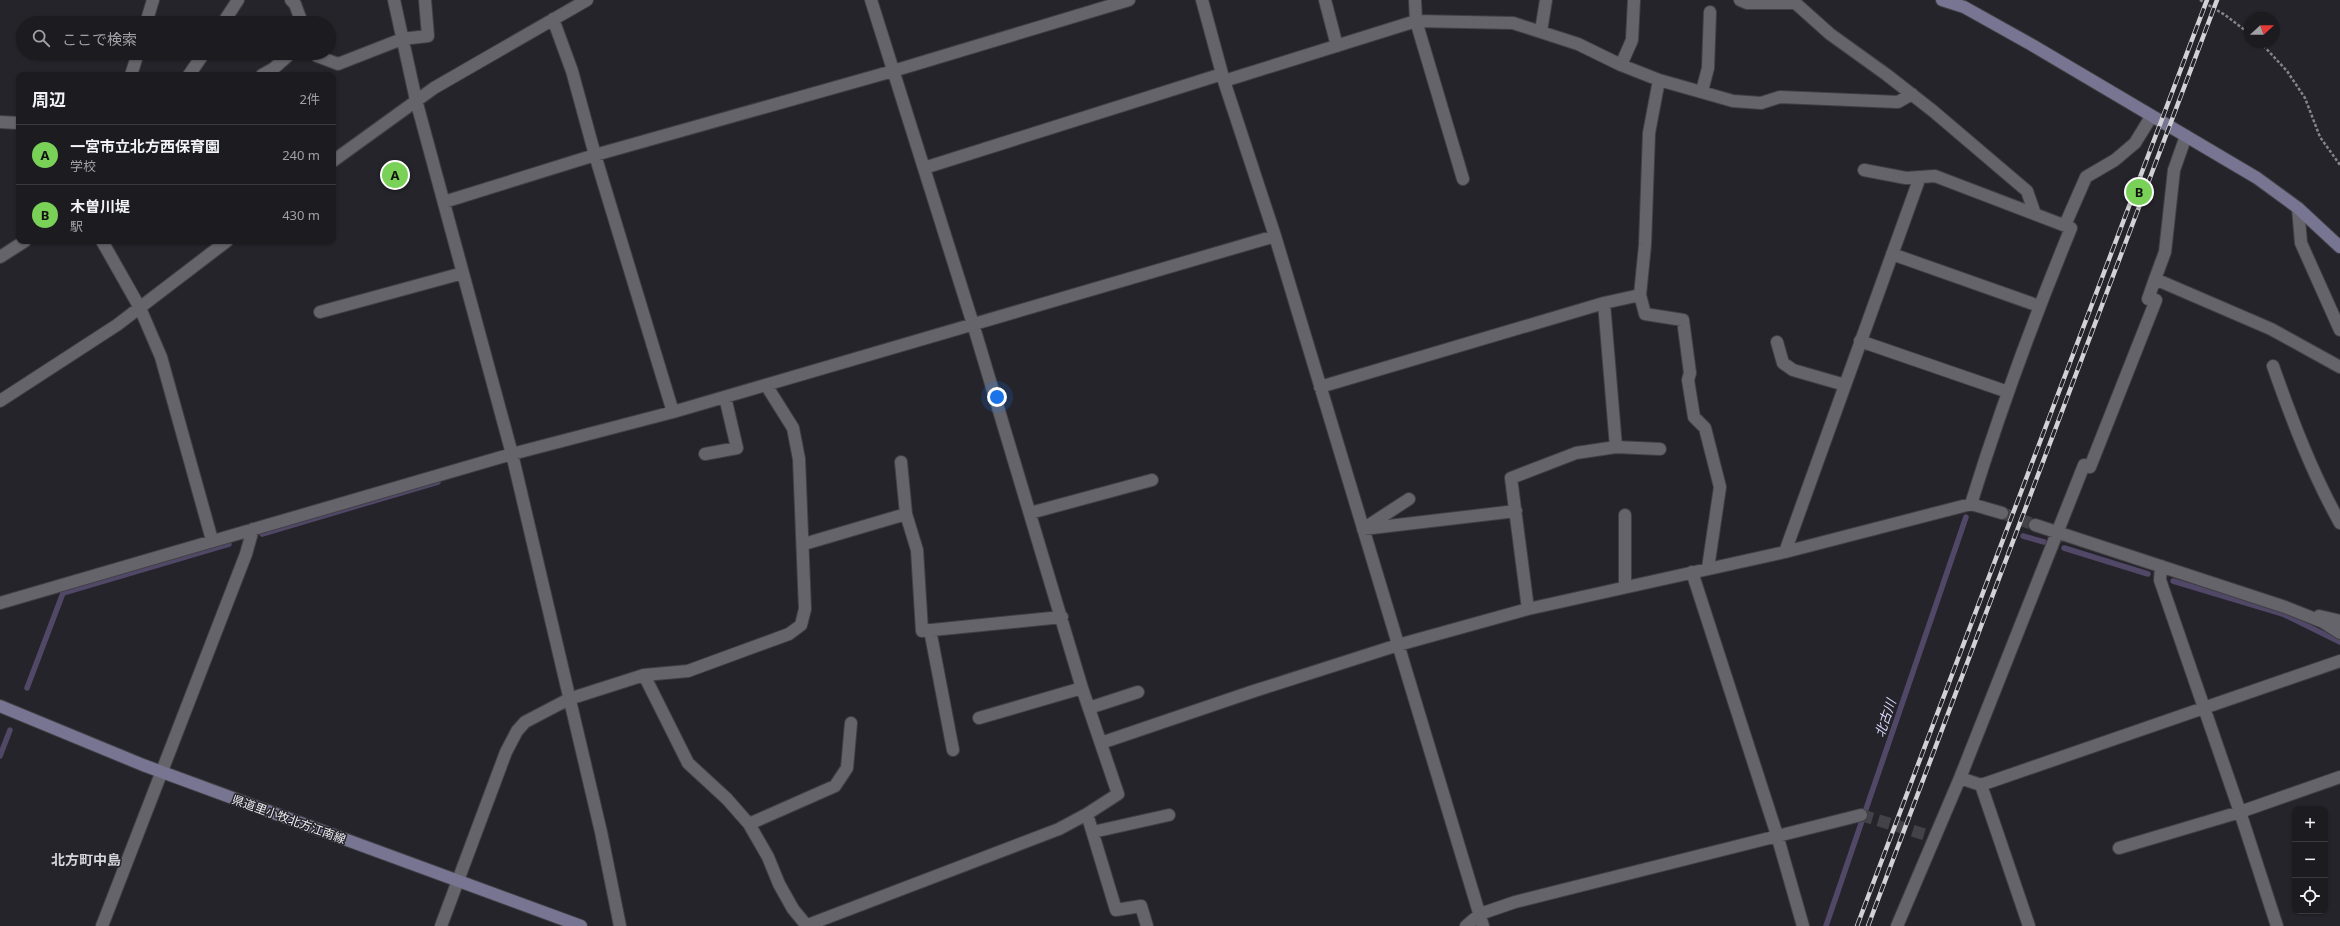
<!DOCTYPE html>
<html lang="ja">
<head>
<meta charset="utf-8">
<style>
	body { margin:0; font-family:"Noto Sans","Noto Sans JP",sans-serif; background:#29282d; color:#f1f3f6 }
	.controls { position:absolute; right:12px; bottom:12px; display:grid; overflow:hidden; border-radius:8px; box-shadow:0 1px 3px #0004 }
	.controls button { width:36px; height:36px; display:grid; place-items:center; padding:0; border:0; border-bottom:1px solid #3a393e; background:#1c1b20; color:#f1f3f6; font:20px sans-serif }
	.compass { position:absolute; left:2244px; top:12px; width:36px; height:36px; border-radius:50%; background:#1c1b20; box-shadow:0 1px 3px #0004; rotate:69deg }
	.you { position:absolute; left:997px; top:397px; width:14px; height:14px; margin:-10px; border:3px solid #fff; border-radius:50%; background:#1a73e8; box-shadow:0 0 0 6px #1a73e833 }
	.badge { display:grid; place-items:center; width:26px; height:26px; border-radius:50%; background:#79d157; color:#111; font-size:13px; font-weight:700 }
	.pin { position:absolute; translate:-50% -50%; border:2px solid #fff; box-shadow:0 1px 4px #0006 }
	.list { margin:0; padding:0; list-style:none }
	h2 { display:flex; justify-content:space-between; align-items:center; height:52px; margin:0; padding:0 16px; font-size:17px }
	h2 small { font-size:13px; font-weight:400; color:#a0a1a5 }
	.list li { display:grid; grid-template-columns:26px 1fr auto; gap:12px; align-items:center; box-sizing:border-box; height:60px; padding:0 16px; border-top:1px solid #3a393e }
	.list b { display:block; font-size:15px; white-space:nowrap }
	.list p { margin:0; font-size:13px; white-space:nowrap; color:#a0a1a5 }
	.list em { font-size:13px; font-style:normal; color:#a0a1a5 }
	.icon { flex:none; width:22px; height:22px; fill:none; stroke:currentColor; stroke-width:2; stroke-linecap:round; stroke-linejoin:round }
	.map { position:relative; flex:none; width:2340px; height:926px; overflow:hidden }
	.search { position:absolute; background:#1c1b20; box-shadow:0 1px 3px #0004; left:16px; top:16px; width:320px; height:44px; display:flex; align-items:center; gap:10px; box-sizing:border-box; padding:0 14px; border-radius:22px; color:#a0a1a5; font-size:15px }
	.panel { position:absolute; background:#1c1b20; box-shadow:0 1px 3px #0004; left:16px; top:72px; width:320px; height:172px; border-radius:8px }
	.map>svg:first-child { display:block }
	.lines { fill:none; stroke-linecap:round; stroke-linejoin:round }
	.stream { stroke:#514868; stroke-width:5.5 }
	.street-tunnel { stroke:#434248; stroke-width:12; stroke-dasharray:12 6; stroke-linecap:butt }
	.street-casing { stroke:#404044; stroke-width:14 }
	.secondary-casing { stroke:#404044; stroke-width:14 }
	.path { stroke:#858489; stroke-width:2.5; stroke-dasharray:3 2; stroke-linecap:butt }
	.street { stroke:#64646a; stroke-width:12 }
	.secondary { stroke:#787593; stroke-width:12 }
	.rail-casing { stroke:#d2d2d6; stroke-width:4.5 }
	.rail { stroke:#25242a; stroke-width:3; stroke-dasharray:9; stroke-linecap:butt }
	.labels { text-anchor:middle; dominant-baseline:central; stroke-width:3; stroke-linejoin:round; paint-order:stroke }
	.street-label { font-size:12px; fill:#efeff3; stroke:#25242a }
	.water-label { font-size:13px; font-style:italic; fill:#dddbff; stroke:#25242a }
	.quarter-label { font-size:14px; font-weight:bold; fill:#d4d4db; stroke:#25242a }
</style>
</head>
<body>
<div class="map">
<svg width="2340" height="926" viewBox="0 0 2340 926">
	<rect width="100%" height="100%" fill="#25242a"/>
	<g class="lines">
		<path class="stream" d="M262,534L438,482
			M2023,536L2044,542
			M2064,548L2148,574
			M2173,581L2283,614L2340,642
			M27,688L63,593L229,544
			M0,756L10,730
			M1826,926L1966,517"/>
		<path class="street-tunnel" d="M2002,513L2035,525
			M1861,815L1927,835"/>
		<g class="street-casing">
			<path id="street" d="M291,0L295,4L302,23
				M394,0L416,100L512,454L601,832L620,926
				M871,0L973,324L1082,688L1118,794L1087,814L1116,910L1141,906L1147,926
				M1202,0L1224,81L1275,236L1483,926
				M1325,0L1337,46
				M1415,0L1416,21L1463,179
				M1740,0L1747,3H1795
				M1792,0L1830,34L1887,75L1933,111L2027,191L2035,214
				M553,19L572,71L595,155L673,412
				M146,23L153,0
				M223,23L238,0
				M1541,31L1546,0
				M315,53L317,56L338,64L402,39L428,36L425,0
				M1621,65L1632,40L1634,0
				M131,75L138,53
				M189,75L204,53
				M262,75L273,69L291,53
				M1659,80L1733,101L1761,103L1780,97L1898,102L1912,94
				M1224,81L1416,21L1513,23L1578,44L1621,65L1659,80L1649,133L1645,245L1640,295L1604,303L1320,387
				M1702,91L1708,68L1710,12
				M0,122L19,123
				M333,161L434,88L587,0
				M924,168L1222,74
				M1864,170L1906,178L1935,176L2071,228C2034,318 2000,410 1971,504
				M444,202L595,155L893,71L1129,0
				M2298,208L2301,243L2340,330
				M2065,225L2086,177L2115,160L2135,143L2151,117
				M102,241L140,308L161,357L212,540
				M1892,254L2039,306
				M0,257L25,241
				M2155,279L2165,252L2174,170L2186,136
				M1640,295L1645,314L1683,320L1690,373L1688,380L1694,417L1705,428L1720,487L1708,568
				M320,312L463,273
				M1860,341L2008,392
				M1777,342L1783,363L1793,370L1845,385
				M2273,366C2292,420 2312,473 2340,523
				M0,401L117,325L227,241
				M1616,447L1660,449
				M705,454L737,448L725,397
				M901,462L906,514L917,550L922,631L1062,617
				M1409,499L1363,529L1516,511
				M1030,513L1152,480
				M1625,515V587
				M2035,525L2285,607L2323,622L2340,633
				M804,544L906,514
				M1785,552L1920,177
				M2161,566L2160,580L2240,812L2277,926
				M1692,572L1777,835L1803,926
				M0,603L512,454L673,412L1275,236
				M1528,609L1511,478L1576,453L1616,447L1604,303
				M2319,616L2340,621
				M930,630L953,750
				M644,675L688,763L727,799L749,824L768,857L779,884L793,909L807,926
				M1089,708L1138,692
				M979,718L1082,688
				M1101,743L1251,692L1398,645L1528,609L1785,552L1971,504L2002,513
				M1960,778L1981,785L2340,661
				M1981,785L2029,926
				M749,824L835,786L847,768L851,723
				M1093,832L1169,815
				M2119,848L2240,812L2340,777
				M102,926L246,554L253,529
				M441,926L506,752L517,731L525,722L569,699L644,675L688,671L789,634L801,625L805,609L799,459L793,428L766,385
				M805,926L1059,829L1087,814
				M1466,926L1480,914L1515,902L1861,815
				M1897,926L1960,778L2084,465L2090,467L2156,300L2148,299L2155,279L2271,329L2340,367"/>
		</g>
		<g class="secondary-casing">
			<path id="secondary" d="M1942,0L1964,7L2032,45L2257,178L2298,208L2340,247
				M0,706L143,765L581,926"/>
		</g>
		<path class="path" d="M2200,0L2225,15L2250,34
			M2260,42L2287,71L2305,98L2320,137L2340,165"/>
		<use href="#street" class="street"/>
		<use href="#secondary" class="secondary"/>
		<g class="rail-casing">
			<path id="rail" d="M1857,926L2207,0
				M1868,926L2217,0"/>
		</g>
		<use href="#rail" class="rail"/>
	</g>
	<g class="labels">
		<g class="street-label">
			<text transform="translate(289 819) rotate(20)">県道里小牧北方江南線</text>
		</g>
		<g class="water-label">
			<text transform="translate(1885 718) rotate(-71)">北古川</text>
		</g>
		<g class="quarter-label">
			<text x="86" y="859">北方町中島</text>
		</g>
	</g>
</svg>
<div class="controls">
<button>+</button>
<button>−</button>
<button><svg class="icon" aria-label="locate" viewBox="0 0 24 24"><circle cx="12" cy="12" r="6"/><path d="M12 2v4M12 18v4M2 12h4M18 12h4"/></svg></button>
</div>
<svg class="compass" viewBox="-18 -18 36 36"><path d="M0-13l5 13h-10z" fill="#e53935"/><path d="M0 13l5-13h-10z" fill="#a0a1a5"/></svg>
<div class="you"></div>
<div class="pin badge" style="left:395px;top:175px">A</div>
<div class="pin badge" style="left:2139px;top:192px">B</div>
<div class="search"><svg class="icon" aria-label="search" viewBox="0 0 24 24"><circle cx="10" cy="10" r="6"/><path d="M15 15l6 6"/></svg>ここで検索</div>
<section class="panel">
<h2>周辺<small>2件</small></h2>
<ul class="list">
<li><span class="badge">A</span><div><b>一宮市立北方西保育園</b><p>学校</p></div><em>240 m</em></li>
<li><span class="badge">B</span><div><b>木曽川堤</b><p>駅</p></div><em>430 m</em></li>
</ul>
</section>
</div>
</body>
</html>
